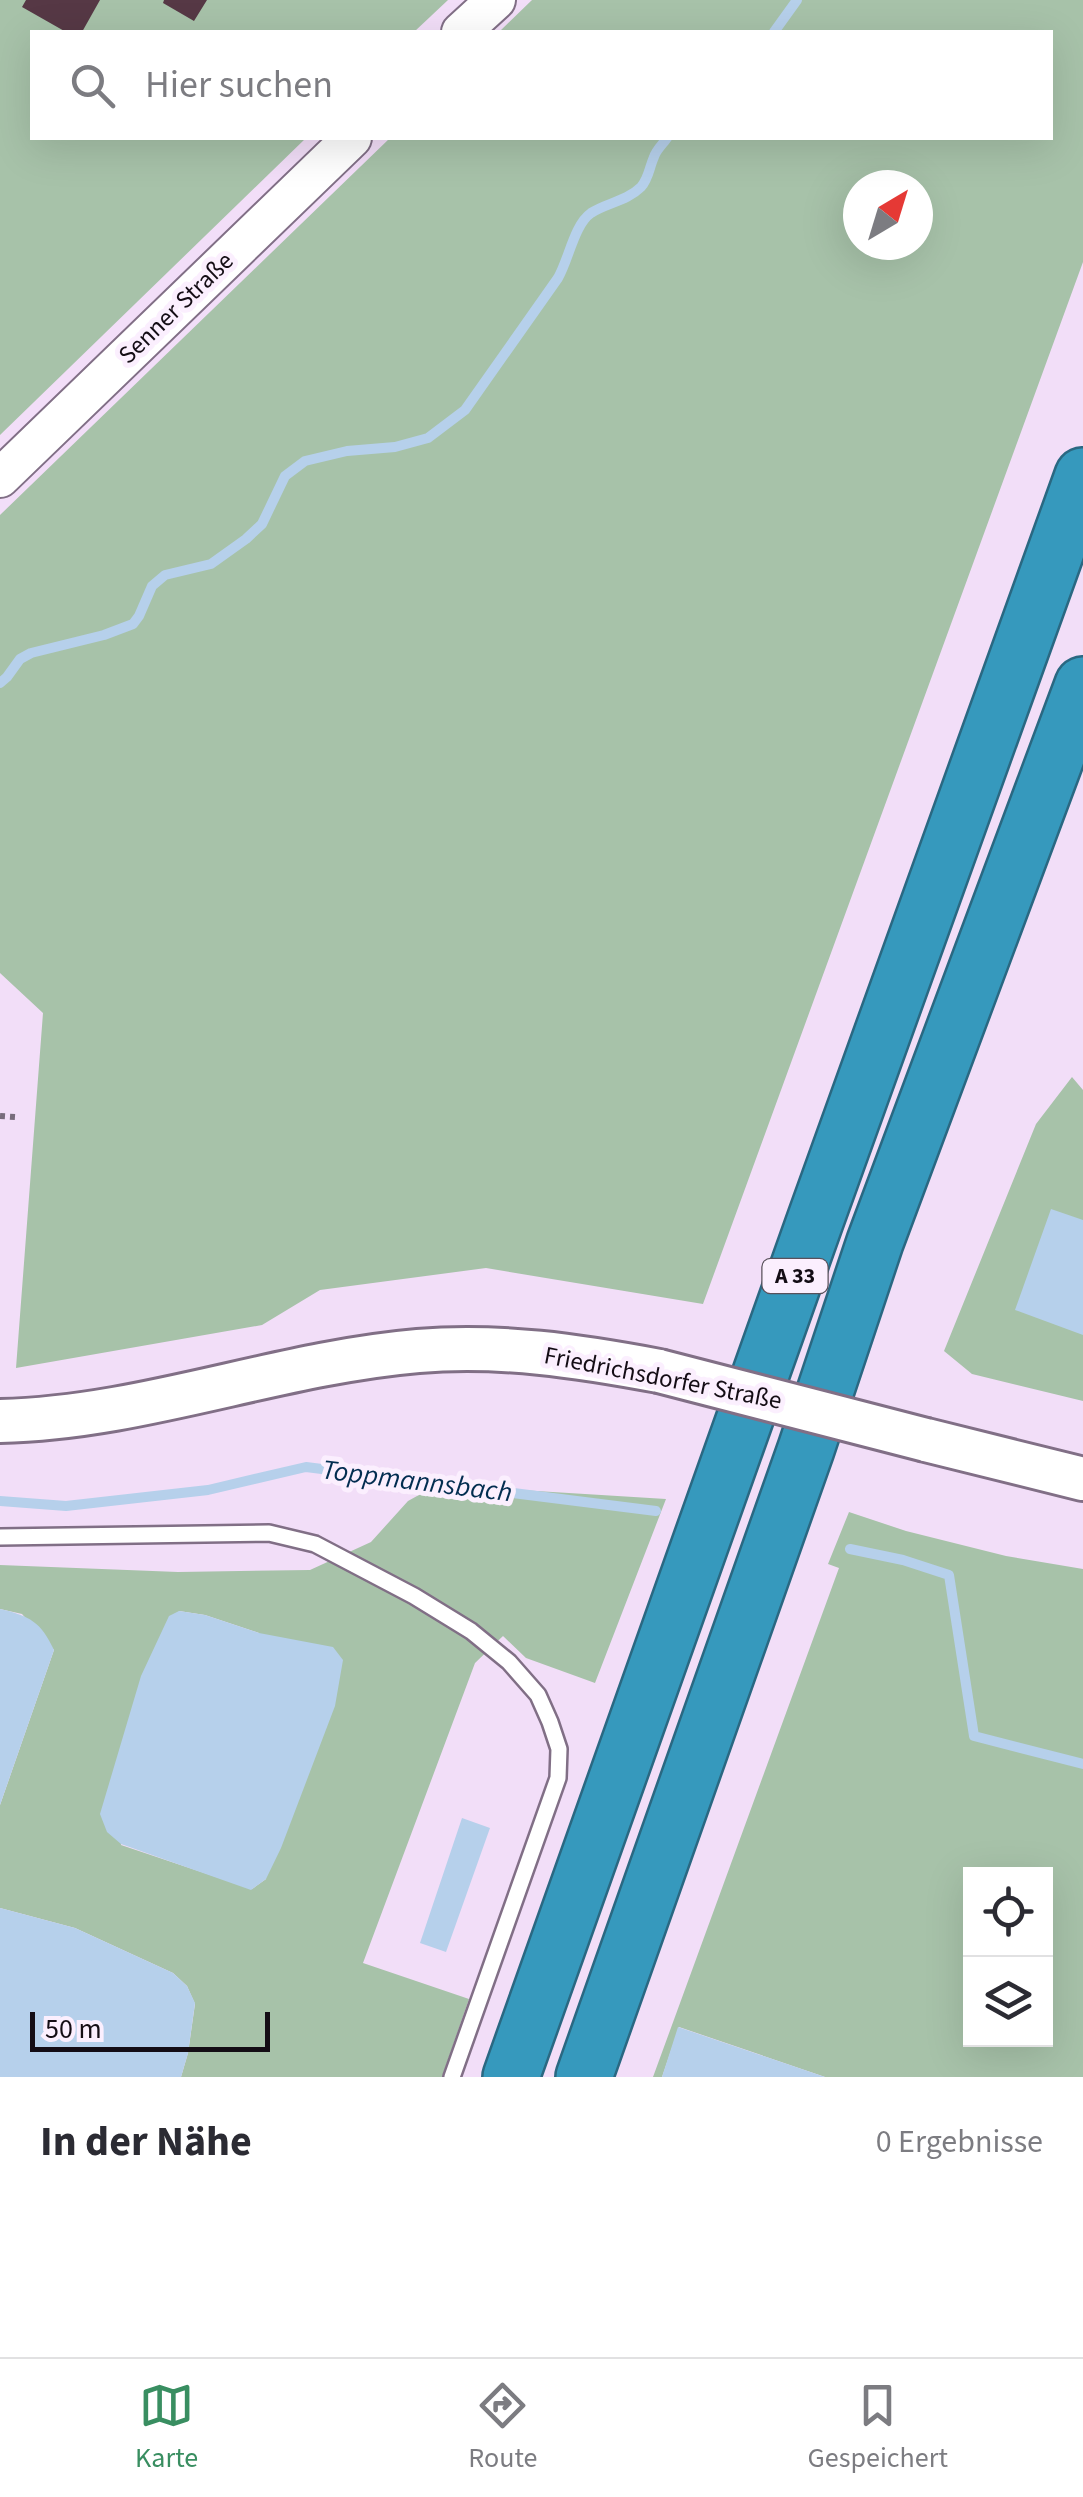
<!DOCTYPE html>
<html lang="de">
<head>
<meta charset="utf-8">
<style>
	body { margin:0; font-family:"Source Sans 3",sans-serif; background:#f7f7f7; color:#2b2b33 }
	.controls { position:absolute; right:30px; bottom:30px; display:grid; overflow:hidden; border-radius:0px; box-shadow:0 10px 40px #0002 }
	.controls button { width:90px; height:90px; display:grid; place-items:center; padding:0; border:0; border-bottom:2px solid #e1e1e2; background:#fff; color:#2b2b33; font:50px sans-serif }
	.compass { position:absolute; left:843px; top:170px; width:90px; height:90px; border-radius:50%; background:#fff; box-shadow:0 10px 40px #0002; rotate:38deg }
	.scale { position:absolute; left:30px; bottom:25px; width:240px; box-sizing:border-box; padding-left:10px; border:5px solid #140d15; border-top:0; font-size:28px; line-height:35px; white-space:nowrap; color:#140d15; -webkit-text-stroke:8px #fbeffe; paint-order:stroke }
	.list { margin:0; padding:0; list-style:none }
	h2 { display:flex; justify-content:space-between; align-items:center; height:130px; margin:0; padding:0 40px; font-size:42px }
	h2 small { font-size:32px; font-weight:400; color:#7c7c81 }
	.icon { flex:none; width:55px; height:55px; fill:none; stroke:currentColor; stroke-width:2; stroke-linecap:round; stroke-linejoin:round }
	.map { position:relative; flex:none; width:1083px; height:2077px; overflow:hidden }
	.search { position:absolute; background:#fff; box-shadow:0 10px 40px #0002; left:30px; right:30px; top:30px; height:110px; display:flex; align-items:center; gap:25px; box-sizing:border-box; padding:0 35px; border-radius:0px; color:#7c7c81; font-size:38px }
	.sheet { height:280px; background:#fff }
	nav { display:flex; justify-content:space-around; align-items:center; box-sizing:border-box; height:140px; border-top:2px solid #e1e1e2; background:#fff; font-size:28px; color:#7c7c81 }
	nav a { display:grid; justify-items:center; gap:5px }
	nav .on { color:#398e61 }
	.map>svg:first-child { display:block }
	.green { fill:#a7c2a9; fill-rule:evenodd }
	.water { fill:#b6d0eb }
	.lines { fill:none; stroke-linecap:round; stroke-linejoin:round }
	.stream { stroke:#b6d0eb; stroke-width:10 }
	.building { fill:#563845 }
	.service-casing { stroke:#816f86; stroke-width:20 }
	.tertiary-casing { stroke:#816f86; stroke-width:42 }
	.secondary-casing { stroke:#816f86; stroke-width:48 }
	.motorway-casing { stroke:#2a6882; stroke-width:60 }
	.path { stroke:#786c7c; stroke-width:6; stroke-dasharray:5 5; stroke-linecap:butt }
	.service { stroke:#fff; stroke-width:15 }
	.tertiary { stroke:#fff; stroke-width:38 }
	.secondary { stroke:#fff; stroke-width:42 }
	.motorway { stroke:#3699bd; stroke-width:55 }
	.secondary-bridge-casing { stroke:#816f86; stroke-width:48; stroke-linecap:butt }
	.secondary-bridge { stroke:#fff; stroke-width:42 }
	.labels { text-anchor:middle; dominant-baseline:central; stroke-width:10; stroke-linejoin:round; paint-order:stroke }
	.shield { fill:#fbeffe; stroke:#59515b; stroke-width:2.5 }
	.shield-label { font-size:22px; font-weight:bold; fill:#140d15 }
	.street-label { font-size:25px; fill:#140d15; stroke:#fbeffe }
	.water-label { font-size:28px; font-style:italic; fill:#022d50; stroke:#fbeffe }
</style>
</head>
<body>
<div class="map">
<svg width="1083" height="2077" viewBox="0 0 1083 2077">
	<rect width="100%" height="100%" fill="#f2def8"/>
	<path class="green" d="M0,0H448L414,32H32V138H306L0,435Z
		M532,0H1083V262L703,1304L486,1268L320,1290L262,1325L16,1368L43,1013L0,973V515L390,138H1050V32H499ZM918,185V245H858V185Z
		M1072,1077L1083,1090V1401L972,1374L944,1351L1036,1124Z
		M437,1485L666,1499L595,1683L526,1658L503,1636L475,1663L363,1963L469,1999L442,2077H181L188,2053L195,2004L187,1986L173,1973L75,1928L0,1908V1805L54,1650L22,1614L0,1609V1565L178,1572L310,1570L371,1542L408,1501ZM179,1611L205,1615L259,1633L266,1879L252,1889L121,1845Z
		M849,1512L906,1531L1006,1556L1083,1569V2077H825L679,2027L662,2077H653L839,1568L828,1564ZM970,1874H1046V2040H970Z"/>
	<path class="water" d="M1051,1209L1083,1220V1335L1015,1310Z
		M0,1609C30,1616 41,1622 54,1650L0,1805Z
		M179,1611L205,1615L259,1633L333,1647L343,1660L335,1706L281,1848L266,1879L251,1890L121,1844L107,1832L100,1814L141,1676L169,1616Z
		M462,1818L490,1828L446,1952L420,1943Z
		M0,1908L75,1928L173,1973L187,1986L195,2003L188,2053L181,2077H0Z
		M678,2027L825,2077H662Z"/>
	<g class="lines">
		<path class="stream" d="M774,32L797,0
			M0,683L7,677L20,659L31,653L104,635L133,624L139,616L152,586L165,575L211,564L246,539L262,524L285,476L305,461L347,451L395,447L428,438L465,410L558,278C569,259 574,225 591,213C606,203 627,201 641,187C649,178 649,168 654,157C656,150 663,144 667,138
			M0,1501L66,1506L208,1490L306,1467L656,1511
			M850,1549L903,1560L949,1575L974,1736L1083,1764"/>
	</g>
	<path class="building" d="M26,0H100L82,32H66L22,7Z
		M164,0H207L194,21L163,3Z"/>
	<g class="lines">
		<g class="service-casing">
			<path id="service" d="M0,1537L269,1533L315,1544L414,1596L471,1631L509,1662L538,1695L550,1722L559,1749L558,1778L452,2077"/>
		</g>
		<g class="tertiary-casing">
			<path id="tertiary" d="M461,32L496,0
				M0,478L352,138"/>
		</g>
		<g class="secondary-casing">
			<path id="secondary" d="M0,1421C142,1418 277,1363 418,1351C500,1344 579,1356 659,1371
				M926,1440L1083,1479"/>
		</g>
		<g class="motorway-casing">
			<path id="motorway" d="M511,2077L815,1221L1083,476
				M584,2077L806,1449L875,1242L1083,685"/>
		</g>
		<path class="path" d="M0,1116L15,1117"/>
		<use href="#service" class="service"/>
		<use href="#tertiary" class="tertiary"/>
		<use href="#secondary" class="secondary"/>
		<use href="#motorway" class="motorway"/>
		<g class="secondary-bridge-casing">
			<path id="secondary-bridge" d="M659,1371L926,1440"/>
		</g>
		<use href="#secondary-bridge" class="secondary-bridge"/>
	</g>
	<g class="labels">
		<rect class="shield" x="762.5" y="1259" width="65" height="34" rx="8"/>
		<g class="shield-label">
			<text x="795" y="1276">A 33</text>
		</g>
		<g class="street-label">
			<text transform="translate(176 308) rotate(-44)">Senner Straße</text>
			<text transform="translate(663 1378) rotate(11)">Friedrichsdorfer Straße</text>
		</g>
		<g class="water-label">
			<text transform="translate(417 1481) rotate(7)">Toppmannsbach</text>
		</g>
	</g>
</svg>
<div class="controls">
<button><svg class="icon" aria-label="locate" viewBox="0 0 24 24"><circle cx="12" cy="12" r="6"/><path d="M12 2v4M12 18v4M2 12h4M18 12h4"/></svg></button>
<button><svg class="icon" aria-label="layers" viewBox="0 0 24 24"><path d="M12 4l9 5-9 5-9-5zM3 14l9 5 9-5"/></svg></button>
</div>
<svg class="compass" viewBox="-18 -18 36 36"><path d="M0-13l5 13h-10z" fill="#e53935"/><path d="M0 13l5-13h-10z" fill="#7c7c81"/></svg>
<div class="scale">50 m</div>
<div class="search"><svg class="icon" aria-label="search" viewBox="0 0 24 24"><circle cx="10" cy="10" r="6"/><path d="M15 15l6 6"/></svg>Hier suchen</div>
</div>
<section class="sheet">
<h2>In der Nähe<small>0 Ergebnisse</small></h2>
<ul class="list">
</ul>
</section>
<nav>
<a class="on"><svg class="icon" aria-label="map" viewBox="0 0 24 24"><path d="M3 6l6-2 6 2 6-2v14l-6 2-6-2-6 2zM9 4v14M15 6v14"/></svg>Karte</a>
<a><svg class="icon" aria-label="directions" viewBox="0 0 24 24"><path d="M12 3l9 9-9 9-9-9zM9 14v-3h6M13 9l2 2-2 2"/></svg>Route</a>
<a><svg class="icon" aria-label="saved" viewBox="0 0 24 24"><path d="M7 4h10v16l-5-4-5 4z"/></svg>Gespeichert</a>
</nav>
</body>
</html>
